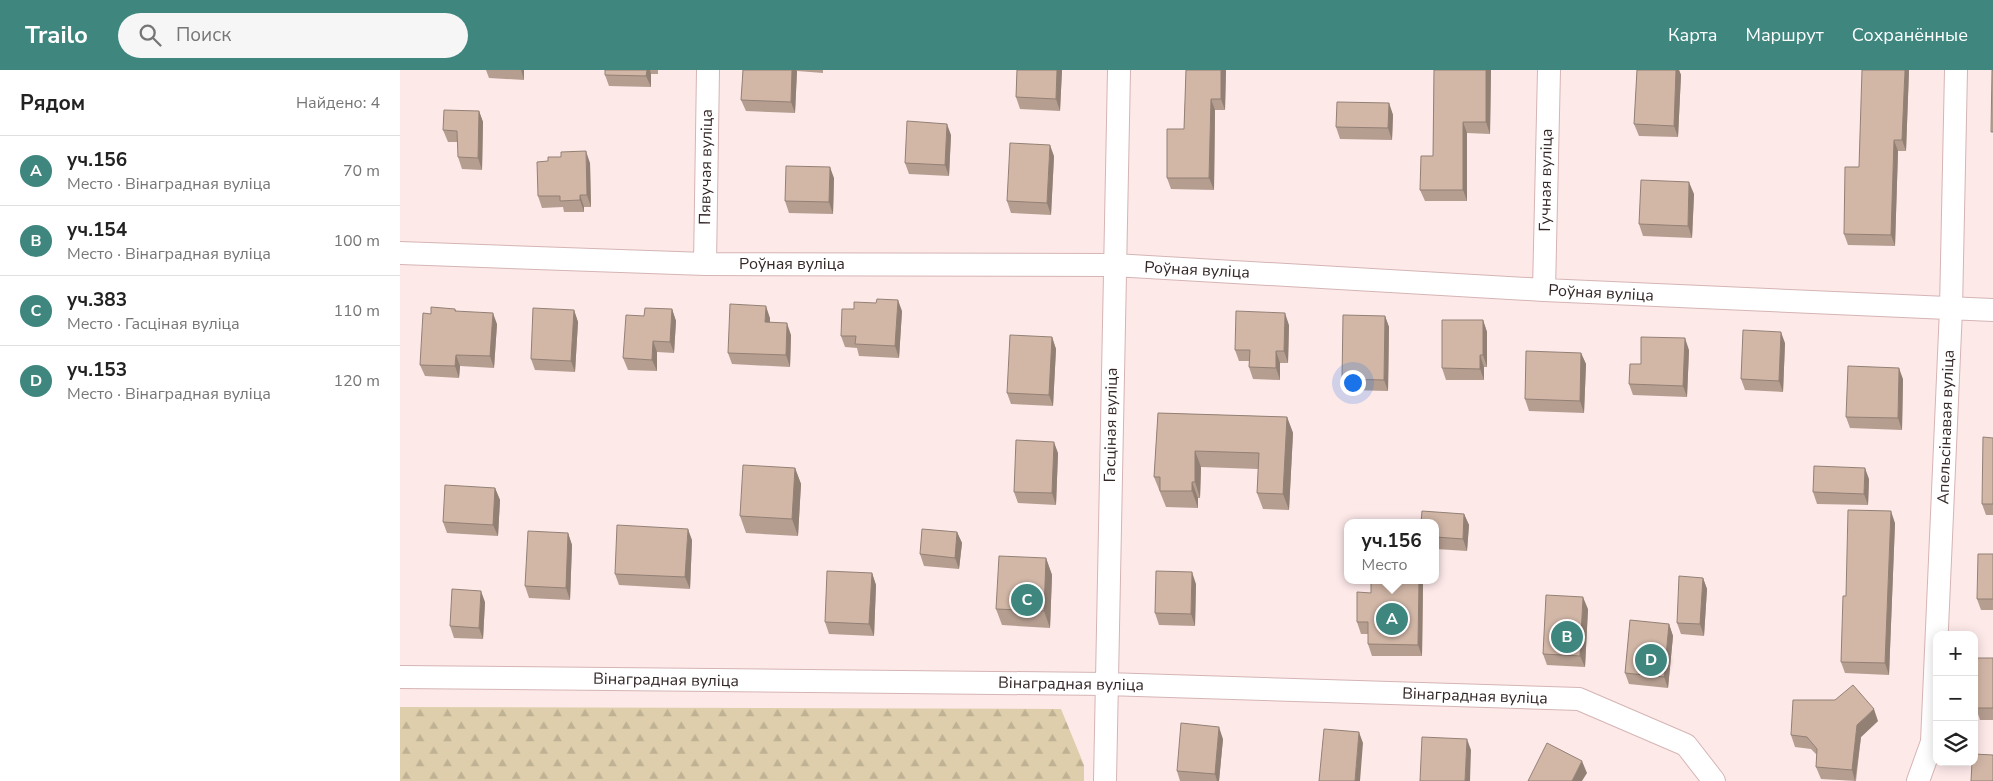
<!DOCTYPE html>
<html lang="ru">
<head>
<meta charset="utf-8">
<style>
	body { margin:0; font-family:"Nunito Sans",sans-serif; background:#f6f6f6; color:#222 }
	.controls { position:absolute; right:15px; bottom:15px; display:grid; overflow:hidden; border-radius:10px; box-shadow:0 2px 12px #0003 }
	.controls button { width:45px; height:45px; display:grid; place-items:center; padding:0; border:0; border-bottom:1px solid #e0e0e0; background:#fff; color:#222; font:25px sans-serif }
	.you { position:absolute; left:952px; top:312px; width:18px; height:18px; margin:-12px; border:4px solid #fff; border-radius:50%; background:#1a73e8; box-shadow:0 0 0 8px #1a73e833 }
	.badge { display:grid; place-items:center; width:32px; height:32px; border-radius:50%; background:#3f867f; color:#fff; font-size:16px; font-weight:700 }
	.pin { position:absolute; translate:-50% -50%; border:2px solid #fff; box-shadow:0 1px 5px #0006 }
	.popup { position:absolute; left:944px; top:449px; width:95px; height:65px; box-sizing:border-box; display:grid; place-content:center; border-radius:10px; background:#fff; filter:drop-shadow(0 1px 4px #0005); font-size:16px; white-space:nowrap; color:#767676 }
	.popup b { font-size:19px; color:#222 }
	.popup::after { content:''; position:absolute; left:50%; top:100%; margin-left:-10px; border:10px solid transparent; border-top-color:#fff }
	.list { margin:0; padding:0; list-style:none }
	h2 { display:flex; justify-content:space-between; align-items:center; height:65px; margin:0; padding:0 20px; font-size:21px }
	h2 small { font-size:16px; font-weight:400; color:#767676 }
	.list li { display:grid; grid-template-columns:32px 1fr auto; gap:15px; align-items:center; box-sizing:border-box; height:70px; padding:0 20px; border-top:1px solid #e0e0e0 }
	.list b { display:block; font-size:19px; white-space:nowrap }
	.list p { margin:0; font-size:16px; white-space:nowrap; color:#767676 }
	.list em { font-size:16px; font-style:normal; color:#767676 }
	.icon { flex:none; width:28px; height:28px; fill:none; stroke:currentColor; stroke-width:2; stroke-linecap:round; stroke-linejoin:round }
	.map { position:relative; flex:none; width:1593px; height:711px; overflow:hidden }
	header { display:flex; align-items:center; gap:30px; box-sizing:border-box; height:70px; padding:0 25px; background:#3f867f; color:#fff }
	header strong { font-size:24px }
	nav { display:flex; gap:28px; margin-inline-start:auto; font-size:18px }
	.search { width:350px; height:45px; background:#f6f6f6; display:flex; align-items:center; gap:12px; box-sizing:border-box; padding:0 18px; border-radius:28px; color:#767676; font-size:19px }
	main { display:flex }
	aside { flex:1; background:#fff }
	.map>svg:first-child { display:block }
	.forest { fill:url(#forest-firs) }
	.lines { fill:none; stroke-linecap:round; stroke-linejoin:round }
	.minor-casing { stroke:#d5b4b4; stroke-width:24 }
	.minor { stroke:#fff; stroke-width:22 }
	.wall { fill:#b59d90 }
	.shaded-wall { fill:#938075 }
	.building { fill:#d2b7a7; stroke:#938075 }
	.labels { text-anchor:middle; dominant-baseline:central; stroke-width:4; stroke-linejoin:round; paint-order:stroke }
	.street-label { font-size:16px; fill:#342727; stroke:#fff }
</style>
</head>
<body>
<header>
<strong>Trailo</strong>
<div class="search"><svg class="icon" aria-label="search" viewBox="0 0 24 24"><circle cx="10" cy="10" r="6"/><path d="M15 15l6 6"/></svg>Поиск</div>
<nav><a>Карта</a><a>Маршрут</a><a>Сохранённые</a></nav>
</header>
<main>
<aside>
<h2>Рядом<small>Найдено: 4</small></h2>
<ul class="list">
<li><span class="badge">A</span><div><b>уч.156</b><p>Место · Вінаградная вуліца</p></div><em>70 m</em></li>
<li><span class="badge">B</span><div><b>уч.154</b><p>Место · Вінаградная вуліца</p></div><em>100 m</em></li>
<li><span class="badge">C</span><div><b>уч.383</b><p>Место · Гасціная вуліца</p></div><em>110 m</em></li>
<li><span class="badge">D</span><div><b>уч.153</b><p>Место · Вінаградная вуліца</p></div><em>120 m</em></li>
</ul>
</aside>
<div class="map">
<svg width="1593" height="711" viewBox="0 0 1593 711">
	<defs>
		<pattern id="forest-firs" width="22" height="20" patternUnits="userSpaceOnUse" patternTransform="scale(1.25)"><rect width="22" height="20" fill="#deceab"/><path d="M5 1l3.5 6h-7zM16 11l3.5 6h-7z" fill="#bfb193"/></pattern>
	</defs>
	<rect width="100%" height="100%" fill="#fee9e9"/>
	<path class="forest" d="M0,637L661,639L684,695V711H0Z"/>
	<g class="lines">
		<g class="minor-casing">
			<path id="minor" d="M0,183L305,194L714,195L1144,220L1593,240
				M305,194L308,0
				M1144,220L1149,0
				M0,607L706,614L1179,629L1286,675L1314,711
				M705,711L719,0
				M1518,711L1532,672L1551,239L1556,0"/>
		</g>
		<use href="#minor" class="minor"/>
	</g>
	<path class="wall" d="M86,0H124V10L89,8Z
		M205,0H258V4H251V17L209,16L205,5Z
		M343,0H423V3L397,1L395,43L346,41L341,30Z
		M617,0H662L660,41L620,39L616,27Z
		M786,0H826L825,40H815L814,120L771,119L767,108L784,59Z
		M1034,0H1091L1090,64L1067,63V131H1025L1020,120L1033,86Z
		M1237,0H1279L1281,5L1278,67L1239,66L1234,54Z
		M1509,0L1506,81H1498L1495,176L1448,175L1444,164L1459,97Z
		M989,33L993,45L992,70L940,69L936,57Z
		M79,41L83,52L82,100L62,99L58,87V72H48L43,60Z
		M551,65L549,106L509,104L505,93Z
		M654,86L651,145L611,143L607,131Z
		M190,93L191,137H184V142H164L163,137L142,138L138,126Z
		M434,108L433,144L389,143L385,131Z
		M1294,124L1292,168L1243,166L1239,154Z
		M55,239L56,241L97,254L94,298L60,296L59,308L25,306L20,295L31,244Z
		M272,239L276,251L274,283L257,282V301L228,300L223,288L244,246Z
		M174,240L178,252L175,302L135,300L131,289Z
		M502,241L499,288L459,286L457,278L445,277L441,266Z
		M985,246L989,257L988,321L946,320L942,309Z
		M370,248V252L391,265L390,297L332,294L328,283Z
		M1083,250L1087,262V297H1084V310H1046L1042,298Z
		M889,255L888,293H880V310L853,309L849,297V291H839L835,280Z
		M652,267L656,279L653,336L611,334L607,323Z
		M1385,273L1383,322L1345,320L1341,309Z
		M1289,280L1287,327L1233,325L1229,314L1241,294Z
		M1181,283L1186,294L1184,343L1129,341L1125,329Z
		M1503,309L1502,360L1450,358L1446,347Z
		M758,343L887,347L893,363L889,440L863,439L857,423L858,399L801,397L800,428H798V438L766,437L754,407Z
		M1593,368V445H1586L1582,434Z
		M658,383L656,435L618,433L614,422Z
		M395,398L401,414L398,466L346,463L340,446Z
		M1469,409L1468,435L1417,434L1413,422Z
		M95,418L100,430L98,466L47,463L43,452Z
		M1064,444L1069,455L1067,481L1036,479V453Z
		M1495,453L1489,605L1445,603L1441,592L1446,526Z
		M557,462L562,473L559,499L524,496L520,484Z
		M168,463L172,475L170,530L129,528L125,516Z
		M292,470L290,519L219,515L215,504Z
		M1593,484V540H1581L1577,529Z
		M646,488L652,505L650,558L602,555L596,539Z
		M472,503L476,515L474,566L429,564L425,552Z
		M1303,508L1307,519L1304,566L1281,564L1277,553Z
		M971,510H1022L1023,514L1022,586H972L968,574V564H961L957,552L971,523Z
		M796,514L795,556L759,555L755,543Z
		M85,532L83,569L54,568L50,556Z
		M1188,539L1185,597L1147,595L1143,584Z
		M1269,554L1273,566L1268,618L1229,614L1225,603Z
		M1593,588V650H1580L1576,638Z
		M1478,651L1461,667L1456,711L1421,709L1416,697L1417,685L1411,679L1395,677L1391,665Z
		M823,669L819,711H780L777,701Z"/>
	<path class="shaded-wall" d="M121,0H124V10Z
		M247,0H250L251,4V17L246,6Z
		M392,0H396L397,1L395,43L391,32Z
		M657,0H662L660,41L656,29Z
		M821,0H826L825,40L821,29Z
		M1086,0H1091L1090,64L1086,52Z
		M1276,0H1279L1281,5L1278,67L1274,56Z
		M1505,0H1509L1506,81L1502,70Z
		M811,29L815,40L814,120L809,108Z
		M989,33L993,45L992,70L988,58Z
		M79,41L83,52L82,100L78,88Z
		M1063,52L1067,63V131L1063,120Z
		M547,54L551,65L549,106L545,95Z
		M1494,70L1498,81L1495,176L1491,165Z
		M650,75L654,86L651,145L647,133Z
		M186,81L190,93L191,137L187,125Z
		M430,97L434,108L433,144L429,132Z
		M1289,112L1294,124L1292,168L1288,156Z
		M180,125L184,137V142L180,130Z
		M498,230L502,241L499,288L495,276Z
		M366,236L370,248V264L365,252Z
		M272,239L276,251L274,283L270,272Z
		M174,240L178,252L175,302L171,291Z
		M93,243L97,254L94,298L90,286Z
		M885,243L889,255L888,293L884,281Z
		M985,246L989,257L988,321L984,310Z
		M1083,250L1087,262V297L1083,285Z
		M387,253L391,265L390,297L386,285Z
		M1381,262L1385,273L1383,322L1379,311Z
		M652,267L656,279L653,336L649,325Z
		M1285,268L1289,280L1287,327L1283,316Z
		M253,271L257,282V301L252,290Z
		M876,281L880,293V310L876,298Z
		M1181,283L1186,294L1184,343L1180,331Z
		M56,285L60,296L59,308L55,296Z
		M1080,285L1084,297V310L1080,299Z
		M1499,298L1503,309L1502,360L1498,348Z
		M887,347L893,363L889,440L883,424Z
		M654,372L658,383L656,435L652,423Z
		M795,381L801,397L800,428L795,412Z
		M395,398L401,414L398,466L392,449Z
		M1465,398L1469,409L1468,435L1464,424Z
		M792,412L798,428V438L792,421Z
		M95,418L100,430L98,466L93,455Z
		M1491,441L1495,453L1489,605L1485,593Z
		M1064,444L1069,455L1067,481L1063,469Z
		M288,459L292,470L290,519L285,507Z
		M557,462L562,473L559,499L555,488Z
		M168,463L172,475L170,530L166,518Z
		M646,488L652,505L650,558L644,541Z
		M792,502L796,514L795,556L791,544Z
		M472,503L476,515L474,566L469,554Z
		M1303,508L1307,519L1304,566L1300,554Z
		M1019,510H1022L1023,514L1022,586L1018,575Z
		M81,521L85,532L83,569L79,558Z
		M1183,527L1188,539L1185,597L1180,586Z
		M1269,554L1273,566L1268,618L1264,607Z
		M1474,639L1478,651L1461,667L1455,711L1452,700L1457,655Z
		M819,657L823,669L819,711H817L815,704Z
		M959,662L963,673L960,711H955Z
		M1067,669L1071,680L1070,711H1065Z
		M1182,691L1187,703L1182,711H1172Z"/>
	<path class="building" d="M205,0H247L246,6L205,5Z
		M343,0H392L391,32L341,30Z
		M617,0H657L656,29L616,27Z
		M786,0H821V29H811L809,108H767V59H784Z
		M1034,0H1086V52H1063V120H1020L1021,86H1033Z
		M1237,0H1276L1274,56L1234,54Z
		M1462,0H1505L1502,70H1494L1491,165L1444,164L1445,97H1459Z
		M1592,0H1593V62H1591Z
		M937,32L989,33L988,58L936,57Z
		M44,40L79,41L78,88L58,87L57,61L43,60Z
		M507,51L547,54L545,95L505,93Z
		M610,73L650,75L647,133L607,131Z
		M186,81L187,125H180V130L160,131V126H138L137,92L148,91V87H161V82Z
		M386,96L430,97L429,132L385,131Z
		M1241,110L1289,112L1288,156L1239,154Z
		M477,229L498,230L495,276L455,274L456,266H441L442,239H454V232L476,233Z
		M330,234L366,236L365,252L387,253L386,285L328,283Z
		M31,237L55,239V241L93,243L90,286L56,285L55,296L20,295L23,243L31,244Z
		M133,238L174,240L171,291L131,289Z
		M245,238L272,239L270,272L253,271L252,290L223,288L226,245L244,246Z
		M836,241L885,243L884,281H876V298L849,297L850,280H835Z
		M943,245L985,246L984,310L942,309Z
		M1042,250H1083V285H1080V299L1042,298Z
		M1343,260L1381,262L1379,311L1341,309Z
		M610,265L652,267L649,325L607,323Z
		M1241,267L1285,268L1283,316L1229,314L1230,294H1241Z
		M1126,281L1181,283L1180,331L1125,329Z
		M1448,296L1499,298L1498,348L1446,347Z
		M758,343L887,347L883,424L857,423L859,383L795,381V412H792V421H760V407H754Z
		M1583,367L1593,368V434H1582Z
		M616,370L654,372L652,423L614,422Z
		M343,395L395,398L392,449L340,446Z
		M1414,396L1465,398L1464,424L1413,422Z
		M45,415L95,418L93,455L43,452Z
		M1448,440L1491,441L1485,593L1441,592L1443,526H1446Z
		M1022,441L1064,444L1063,469L1036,467V453H1021Z
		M217,455L288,459L285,507L215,504Z
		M522,459L557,462L555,488L520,484Z
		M128,461L168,463L166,518L125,516Z
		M1578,484H1593V529H1577Z
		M599,486L646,488L644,541L596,539Z
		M427,501L472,503L469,554L425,552Z
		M756,501L792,502L791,544L755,543Z
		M1279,506L1303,508L1300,554L1277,553Z
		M971,510H1019L1018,575L968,574V552H957V522L971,523Z
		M52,519L81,521L79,558L50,556Z
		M1146,525L1183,527L1180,586L1143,584Z
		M1230,550L1269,554L1264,607L1225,603Z
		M1576,588H1593V638H1576Z
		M1453,615L1474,639L1457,655L1452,700L1416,697L1417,679L1407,667L1391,665L1393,630H1435Z
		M781,653L819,657L815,704L777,701Z
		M924,659L959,662L955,711H919Z
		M1022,667L1067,669L1065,711H1020Z
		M1147,673L1182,691L1172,711H1128Z
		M1574,684L1593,685V711H1571L1572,692H1574Z"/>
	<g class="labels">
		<g class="street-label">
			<text transform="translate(306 97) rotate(-89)">Пявучая вуліца</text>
			<text transform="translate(1146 110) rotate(-89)">Гучная вуліца</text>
			<text x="392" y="194">Роўная вуліца</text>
			<text transform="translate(797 200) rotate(3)">Роўная вуліца</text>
			<text transform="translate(1201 223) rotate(3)">Роўная вуліца</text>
			<text transform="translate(711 355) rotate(-89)">Гасціная вуліца</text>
			<text transform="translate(1546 357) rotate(-88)">Апельсінавая вуліца</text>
			<text transform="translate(266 610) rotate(1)">Вінаградная вуліца</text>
			<text transform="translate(671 614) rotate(1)">Вінаградная вуліца</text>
			<text transform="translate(1075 626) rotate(2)">Вінаградная вуліца</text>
		</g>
	</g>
</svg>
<div class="controls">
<button>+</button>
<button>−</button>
<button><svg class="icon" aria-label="layers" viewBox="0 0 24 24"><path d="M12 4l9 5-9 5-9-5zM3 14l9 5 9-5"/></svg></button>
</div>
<div class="you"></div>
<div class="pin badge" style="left:992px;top:549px">A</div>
<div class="popup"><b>уч.156</b>Место</div>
<div class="pin badge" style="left:1167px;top:567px">B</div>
<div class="pin badge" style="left:627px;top:530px">C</div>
<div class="pin badge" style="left:1251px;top:590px">D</div>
</div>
</main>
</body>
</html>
